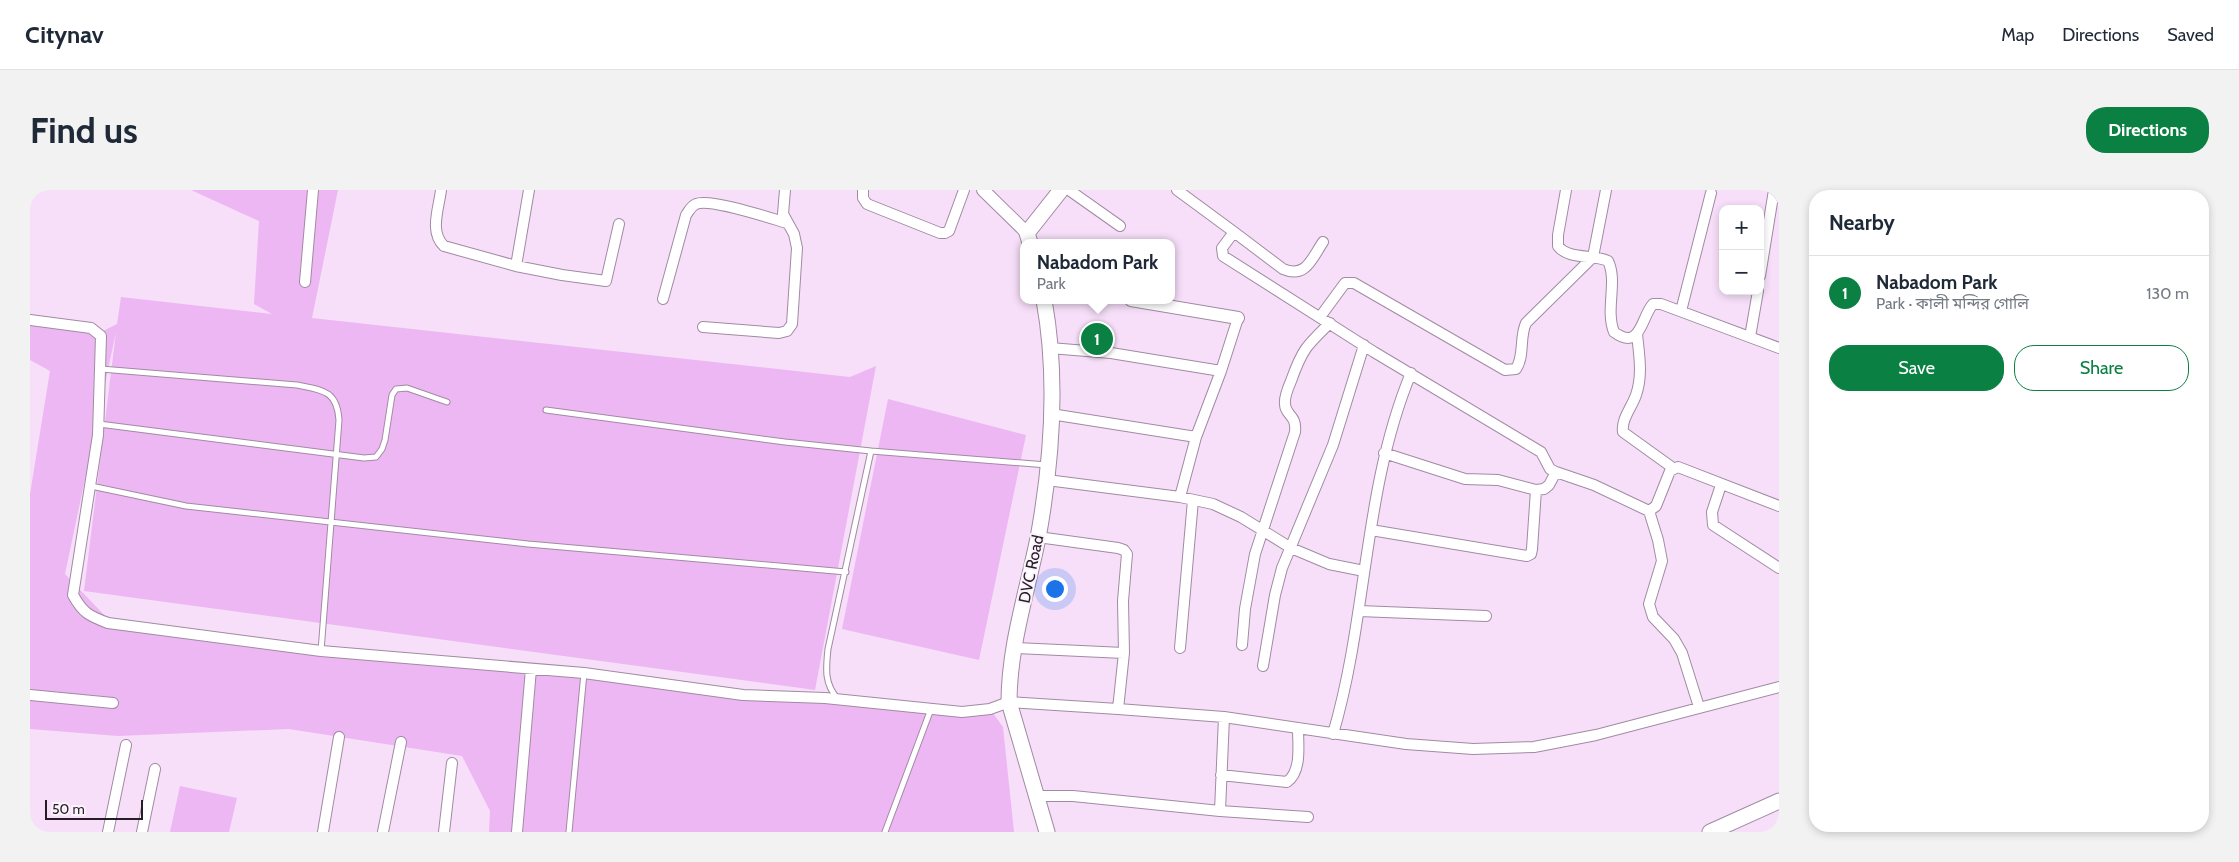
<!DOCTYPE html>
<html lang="en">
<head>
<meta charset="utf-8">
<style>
	body { margin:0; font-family:Cabin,"Noto Sans Bengali",sans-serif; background:#f2f2f3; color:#1f2937 }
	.controls { position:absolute; right:15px; top:15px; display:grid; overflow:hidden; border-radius:10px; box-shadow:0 2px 8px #0003 }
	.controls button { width:45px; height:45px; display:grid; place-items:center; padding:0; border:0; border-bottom:1px solid #e0e1e3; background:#fff; color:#1f2937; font:25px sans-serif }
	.scale { position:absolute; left:15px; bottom:12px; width:98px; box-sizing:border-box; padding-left:5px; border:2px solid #261e27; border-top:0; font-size:14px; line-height:18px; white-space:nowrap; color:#261e27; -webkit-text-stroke:4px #fbf2fc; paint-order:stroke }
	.you { position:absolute; left:1024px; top:398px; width:18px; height:18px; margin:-12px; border:4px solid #fff; border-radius:50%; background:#1a73e8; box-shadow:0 0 0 8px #1a73e833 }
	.badge { display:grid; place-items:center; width:32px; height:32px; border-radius:50%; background:#0b8043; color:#fff; font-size:16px; font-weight:700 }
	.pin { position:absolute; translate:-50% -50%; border:2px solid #fff; box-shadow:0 1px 5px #0006 }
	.popup { position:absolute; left:990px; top:49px; width:155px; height:65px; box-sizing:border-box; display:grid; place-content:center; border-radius:10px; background:#fff; filter:drop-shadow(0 1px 4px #0005); font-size:16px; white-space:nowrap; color:#747a83 }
	.popup b { font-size:19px; color:#1f2937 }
	.popup::after { content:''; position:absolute; left:50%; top:100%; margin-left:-10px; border:10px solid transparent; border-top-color:#fff }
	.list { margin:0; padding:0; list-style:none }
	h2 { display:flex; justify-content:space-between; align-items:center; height:65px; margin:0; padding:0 20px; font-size:21px }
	h2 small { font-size:16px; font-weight:400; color:#747a83 }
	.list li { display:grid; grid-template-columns:32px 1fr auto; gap:15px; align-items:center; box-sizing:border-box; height:75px; padding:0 20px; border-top:1px solid #e0e1e3 }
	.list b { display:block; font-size:19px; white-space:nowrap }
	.list p { margin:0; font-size:16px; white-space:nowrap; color:#747a83 }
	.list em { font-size:16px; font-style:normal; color:#747a83 }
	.actions { display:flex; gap:10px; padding:15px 20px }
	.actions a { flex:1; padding:11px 0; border:1px solid #0b8043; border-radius:20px; text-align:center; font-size:18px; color:#0b8043 }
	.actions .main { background:#0b8043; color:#fff }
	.map { position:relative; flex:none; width:1749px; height:642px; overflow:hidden; border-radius:20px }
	header { display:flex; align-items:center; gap:30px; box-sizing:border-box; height:70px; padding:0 25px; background:#fff; border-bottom:1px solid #e0e1e3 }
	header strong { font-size:24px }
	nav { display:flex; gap:28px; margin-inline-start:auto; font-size:18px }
	.intro { display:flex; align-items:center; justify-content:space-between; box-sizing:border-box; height:120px; padding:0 30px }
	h1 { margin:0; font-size:35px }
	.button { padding:12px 22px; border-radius:20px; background:#0b8043; color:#fff; font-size:18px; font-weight:700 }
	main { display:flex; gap:30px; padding:0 30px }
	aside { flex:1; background:#fff; border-radius:20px; box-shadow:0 2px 8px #0003 }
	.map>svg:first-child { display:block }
	.green { fill:#edb7f3 }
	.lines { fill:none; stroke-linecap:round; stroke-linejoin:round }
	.service-casing { stroke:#a08ba2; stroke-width:7 }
	.minor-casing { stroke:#a08ba2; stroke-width:12 }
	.tertiary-casing { stroke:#a08ba2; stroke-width:14 }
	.secondary-casing { stroke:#a08ba2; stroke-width:17 }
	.service { stroke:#fff; stroke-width:5 }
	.minor { stroke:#fff; stroke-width:10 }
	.tertiary { stroke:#fff; stroke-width:12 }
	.secondary { stroke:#fff; stroke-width:15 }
	.labels { text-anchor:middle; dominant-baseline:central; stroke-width:4; stroke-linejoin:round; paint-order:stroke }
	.street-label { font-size:16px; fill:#261e27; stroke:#fbf2fc }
</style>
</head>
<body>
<header>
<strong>Citynav</strong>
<nav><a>Map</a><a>Directions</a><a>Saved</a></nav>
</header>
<div class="intro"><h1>Find us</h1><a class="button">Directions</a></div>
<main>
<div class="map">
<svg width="1749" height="642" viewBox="0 0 1749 642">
	<rect width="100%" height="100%" fill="#f7dff9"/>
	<path class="green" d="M161,0H308L282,128L820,187L846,176L785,500L54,401L86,142L35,384L77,428L713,509L960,519L973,537L984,642H459L460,621L432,566L259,539L88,546L0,539V304L20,181L0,170V131L67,144L87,134L91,107L242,124L224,114L229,31Z
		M1055,135L1082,138L1078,163L1052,160Z
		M858,209L996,245L949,470L812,439Z
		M150,596L207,608L199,642H140Z"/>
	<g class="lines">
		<g class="service-casing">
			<path id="service" d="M71,179L267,195C292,200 307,200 309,230L291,461
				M516,220L755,252L841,261L1017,275
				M69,234L334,268L346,267L352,259L355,250L362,205L366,199L377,198L417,212
				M61,296L156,316L498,354L816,382
				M808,509C794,494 796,478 798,459L841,261
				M539,642L554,483
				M855,642L901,519"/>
		</g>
		<g class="minor-casing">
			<path id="minor" d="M411,0C409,18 399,42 414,56L486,76L532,85L576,91L589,34
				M833,0V8L837,14L910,43H915L919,41L934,0
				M1039,0L1090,36
				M1147,0L1204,42L1192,58L1193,66L1344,162L1511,262L1520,279L1526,282L1564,295L1619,321L1626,316L1640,281L1648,277L1749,316
				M1536,0L1528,45V56C1538,70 1564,64 1578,71C1588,91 1575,120 1584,142C1611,162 1611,127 1623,114H1631L1749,158
				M1204,42L1253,79C1276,89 1282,68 1293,52
				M486,76L499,0
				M1730,86L1744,0
				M275,92L283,0
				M633,109L656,25C659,21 661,16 666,14C680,8 740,28 757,33
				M1651,121L1681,3
				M1290,127L1315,93H1324L1475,180L1486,179C1495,165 1489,148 1496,133L1563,67L1576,0
				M0,130L61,138L71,146L68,245L43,405C53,423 59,426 78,433L291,461L554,483L713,505L795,508L932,522L960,519L979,512L1088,519L1194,527L1376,554L1443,559L1504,557L1566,545L1749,497
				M673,137L749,143L757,141L762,134L767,58L764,44L753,24L755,0
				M1607,144C1609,164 1613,185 1606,205C1602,217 1591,229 1593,242L1643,278
				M1720,147L1728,101
				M1020,158L1081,163L1191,181
				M1021,224L1166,247
				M1354,263L1435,289L1468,290L1506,300L1514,299L1519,295L1526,282
				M1017,290L1150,307L1183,314L1211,327L1261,358L1299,374L1334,381
				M1691,295L1682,322L1683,335L1749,378
				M1150,307L1166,247L1191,181L1208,128
				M1619,321L1628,350L1632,371L1619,414L1623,427L1644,449L1652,463L1669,517
				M1341,340L1497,366L1501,364L1502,359L1506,300
				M1008,347L1088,358L1094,360L1097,364L1093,411L1094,463L1088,519
				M1329,421L1456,426
				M1212,455L1215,419L1225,364L1265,242C1267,224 1255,226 1255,214C1254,207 1258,198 1261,191C1272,160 1276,156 1300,133
				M985,458L1094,463
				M1150,458L1163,310
				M1233,476L1245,405L1252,378L1303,255L1334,155
				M0,505L83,513
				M1303,544C1338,425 1333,299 1381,183
				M1191,585L1257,592C1272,581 1268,555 1268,539
				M1006,606H1043L1190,621L1278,627
				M1190,621L1194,527
				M78,642L96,555
				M112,642L125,579
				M293,642L309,547
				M353,642L371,552
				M414,642L422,573
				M487,642L501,479"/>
		</g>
		<g class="tertiary-casing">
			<path id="tertiary" d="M953,0L997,43
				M1101,110L1208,128"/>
		</g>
		<g class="secondary-casing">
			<path id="secondary" d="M1000,53L997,43L1031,0
				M1014,110C1028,187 1022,271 1008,348C997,402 979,457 979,512L1017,642
				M1680,642L1749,611"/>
		</g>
		<use href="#service" class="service"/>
		<use href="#minor" class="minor"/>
		<use href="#tertiary" class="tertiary"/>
		<use href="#secondary" class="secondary"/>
	</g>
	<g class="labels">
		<g class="street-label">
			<text transform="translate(1001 379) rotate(-78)">DVC Road</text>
		</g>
	</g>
</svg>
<div class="controls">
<button>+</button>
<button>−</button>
</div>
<div class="scale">50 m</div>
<div class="you"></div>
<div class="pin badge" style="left:1067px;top:149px">1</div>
<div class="popup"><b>Nabadom Park</b>Park</div>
</div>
<aside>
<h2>Nearby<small></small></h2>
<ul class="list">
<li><span class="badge">1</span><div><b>Nabadom Park</b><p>Park · কালী মন্দির গোলি</p></div><em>130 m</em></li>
</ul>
<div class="actions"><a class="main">Save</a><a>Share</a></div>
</aside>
</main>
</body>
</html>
